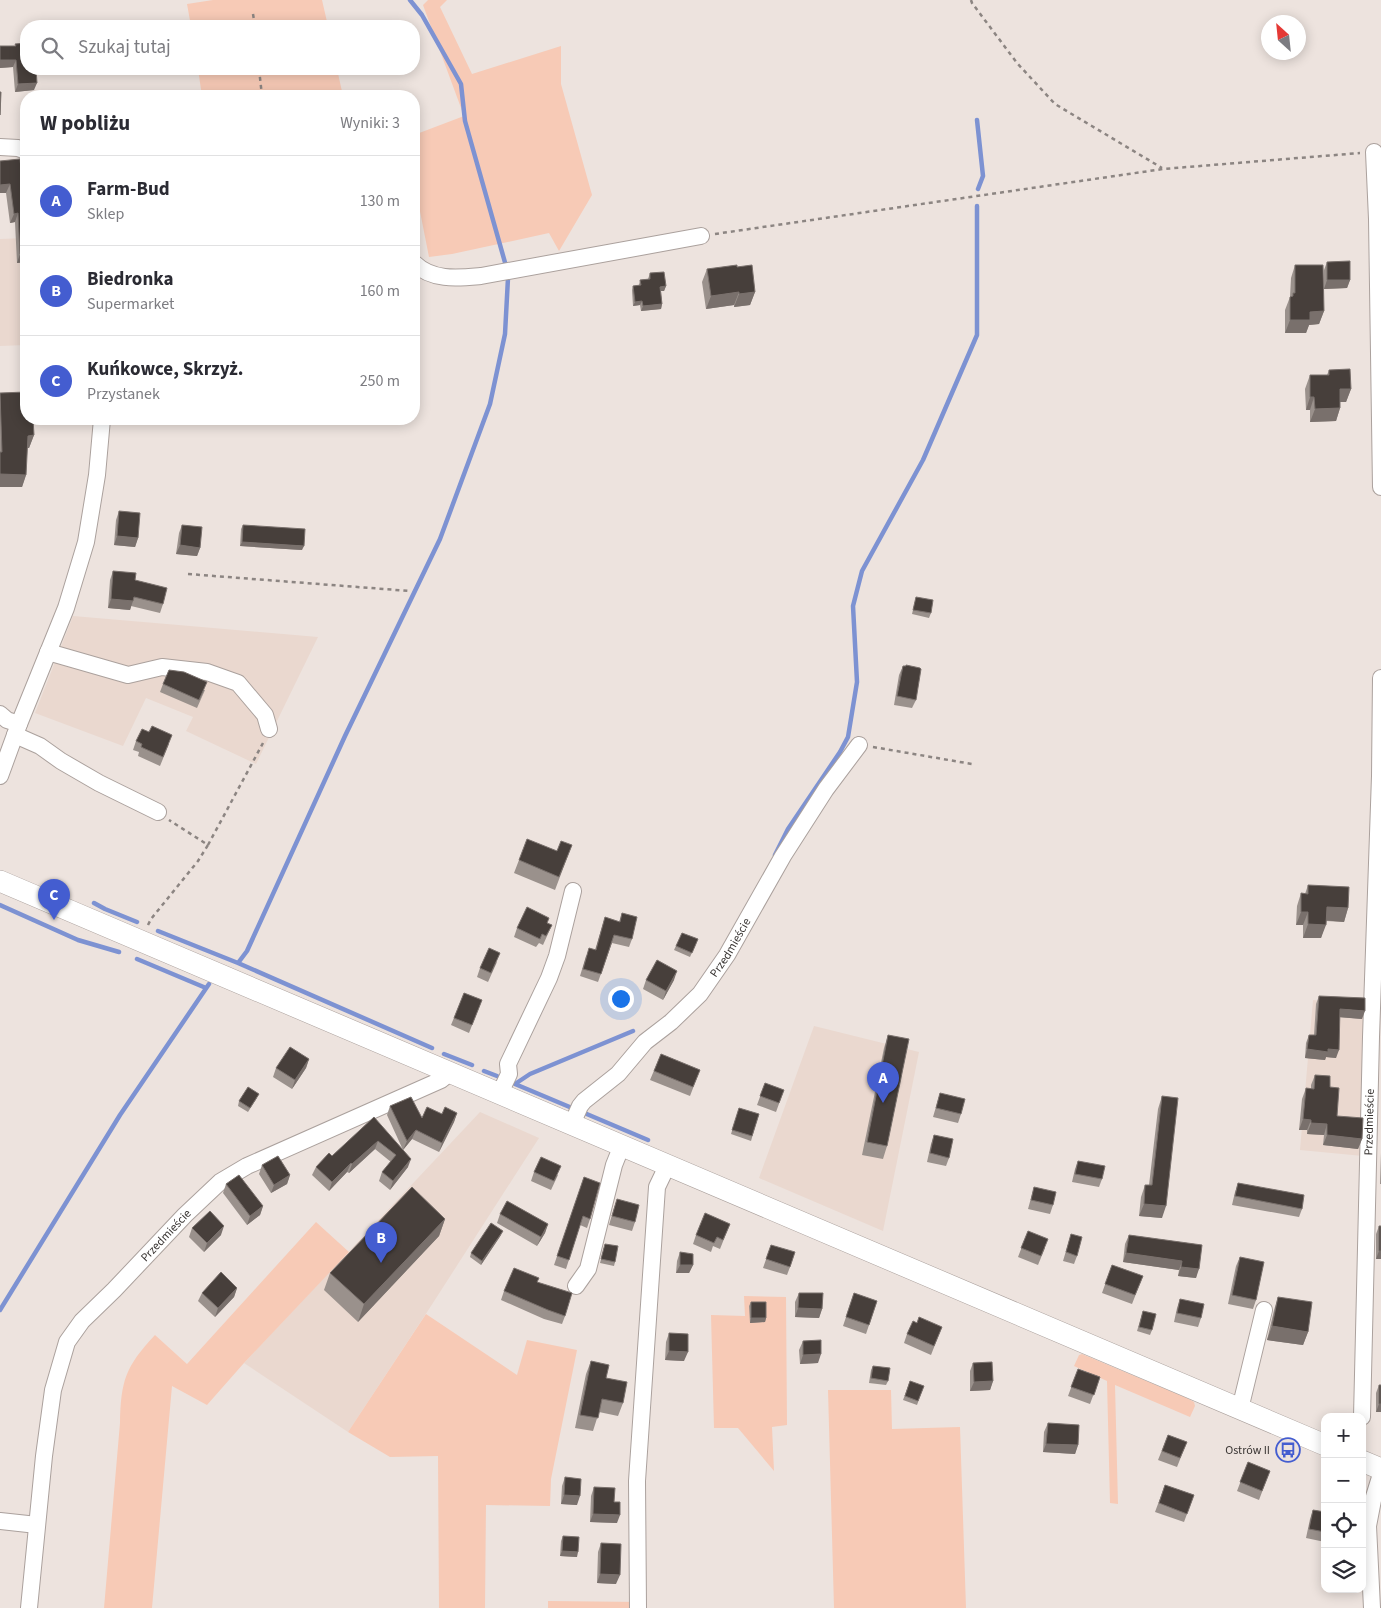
<!DOCTYPE html>
<html lang="pl">
<head>
<meta charset="utf-8">
<style>
	body { margin:0; font-family:"Source Sans 3",sans-serif; background:#f2f2f3; color:#2b2b33 }
	.controls { position:absolute; right:15px; bottom:15px; display:grid; overflow:hidden; border-radius:10px; box-shadow:0 2px 12px #0003 }
	.controls button { width:45px; height:45px; display:grid; place-items:center; padding:0; border:0; border-bottom:1px solid #e1e1e2; background:#fff; color:#2b2b33; font:25px sans-serif }
	.compass { position:absolute; left:1261px; top:15px; width:45px; height:45px; border-radius:50%; background:#fff; box-shadow:0 2px 12px #0003; rotate:333deg }
	.you { position:absolute; left:620px; top:998px; width:18px; height:18px; margin:-12px; border:4px solid #fff; border-radius:50%; background:#1a73e8; box-shadow:0 0 0 8px #1a73e833 }
	.badge { display:grid; place-items:center; width:32px; height:32px; border-radius:50%; background:#445dd0; color:#fff; font-size:16px; font-weight:700 }
	.pin { position:absolute; translate:-50% -41px; filter:drop-shadow(0 1px 2px #0008) }
	.pin::after { content:''; position:absolute; top:26px; width:18px; height:15px; background:inherit; clip-path:polygon(0 0,100% 0,50% 100%) }
	.list { margin:0; padding:0; list-style:none }
	h2 { display:flex; justify-content:space-between; align-items:center; height:65px; margin:0; padding:0 20px; font-size:21px }
	h2 small { font-size:16px; font-weight:400; color:#7c7c81 }
	.list li { display:grid; grid-template-columns:32px 1fr auto; gap:15px; align-items:center; box-sizing:border-box; height:90px; padding:0 20px; border-top:1px solid #e1e1e2 }
	.list b { display:block; font-size:19px; white-space:nowrap }
	.list p { margin:0; font-size:16px; white-space:nowrap; color:#7c7c81 }
	.list em { font-size:16px; font-style:normal; color:#7c7c81 }
	.icon { flex:none; width:28px; height:28px; fill:none; stroke:currentColor; stroke-width:2; stroke-linecap:round; stroke-linejoin:round }
	.map { position:relative; flex:none; width:1381px; height:1608px; overflow:hidden }
	.search { position:absolute; background:#fff; box-shadow:0 2px 12px #0003; left:20px; top:20px; width:400px; height:55px; display:flex; align-items:center; gap:12px; box-sizing:border-box; padding:0 18px; border-radius:20px; color:#7c7c81; font-size:19px }
	.panel { position:absolute; background:#fff; box-shadow:0 2px 12px #0003; left:20px; top:90px; width:400px; height:335px; border-radius:20px }
	.map>svg:first-child { display:block }
	.built { fill:#ead8cf }
	.green { fill:#f7cab6 }
	.lines { fill:none; stroke-linecap:round; stroke-linejoin:round }
	.stream { stroke:#7d92d2; stroke-width:4.5 }
	.minor-casing { stroke:#aba19d; stroke-width:18 }
	.major-casing { stroke:#aba19d; stroke-width:22 }
	.path { stroke:#8c8582; stroke-width:2.5; stroke-dasharray:4 4; stroke-linecap:butt }
	.minor { stroke:#fff; stroke-width:16 }
	.major { stroke:#fff; stroke-width:21 }
	.wall { fill:#9a918c }
	.shaded-wall { fill:#79706c }
	.building { fill:#473f3b; stroke:#79706c }
	.labels { text-anchor:middle; dominant-baseline:central; stroke-width:5; stroke-linejoin:round; paint-order:stroke }
	.street-label { font-size:12px; fill:#383432; stroke:#ede3de }
	.poi-label { font-size:12px; fill:#383432; stroke:#ede3de; text-anchor:end }
</style>
</head>
<body>
<div class="map">
<svg width="1381" height="1608" viewBox="0 0 1381 1608">
	<rect width="100%" height="100%" fill="#ede3de"/>
	<path class="built" d="M26,238V345L0,346V239Z
		M73,616L190,626L318,637L256,764L186,731L193,717L146,698L123,746L35,713Z
		M1313,1000L1366,1005L1363,1156L1300,1150Z
		M814,1026L919,1052L883,1231L759,1178Z
		M480,1112L539,1138L431,1306L348,1432L244,1363Z"/>
	<path class="green" d="M213,0H322L328,26H191L187,4Z
		M428,0H447L440,7L472,74L561,46V84L592,195L559,251L549,233L452,254L429,257L414,181V135L464,116L423,5Z
		M198,69H337L343,96H202Z
		M316,1222L349,1252L244,1363L207,1405L172,1386L152,1608H104L120,1423C121,1381 125,1367 155,1335L187,1364Z
		M744,1296L786,1297L787,1425L772,1427L774,1471L738,1428H714L711,1315L745,1316Z
		M426,1314L517,1375L527,1340L577,1350L551,1479L550,1506L486,1505L485,1608H439L438,1456L390,1457L348,1432Z
		M1082,1354L1187,1398L1194,1402L1195,1406L1190,1417L1115,1385L1118,1504L1110,1503L1107,1381L1074,1366L1079,1355Z
		M828,1390H891L892,1429L960,1427L966,1608H834Z
		M548,1601L642,1602V1608H548Z"/>
	<g class="lines">
		<path class="stream" d="M410,0L422,15L461,84L465,121L506,266
			M977,120L983,176L978,189
			M775,855L788,829L840,752L848,737L857,682L853,606L862,571L923,460L977,335V206
			M94,903L105,909L137,922
			M0,905L78,940L119,952
			M158,931L238,963L247,951L345,736L440,539L490,404L505,334L508,278
			M137,959L206,988
			M238,963L432,1048
			M444,1054L472,1065
			M484,1071L497,1076
			M515,1084L530,1074L633,1031
			M515,1084L572,1108
			M582,1112L648,1140
			M0,1310L120,1115L209,984"/>
		<g class="minor-casing">
			<g id="minor">
				<path d="M0,147L18,148L26,151"/>
				<path d="M1374,152L1377,219L1381,487"/>
				<path d="M414,263C432,281 458,278 481,276L701,236"/>
				<path d="M48,652L128,675L162,667L207,672L238,683L265,715L269,729"/>
				<path d="M0,714L7,720L19,724"/>
				<path d="M15,735L40,746L61,761L99,783L158,812"/>
				<path d="M0,776L19,724L66,608L86,542L97,475L102,419"/>
				<path d="M500,1093L509,1074L508,1064L549,978L557,956L573,891"/>
				<path id="s1" d="M572,1124L580,1106L584,1101L618,1074L645,1042L671,1022L700,994L727,955L783,856L826,789L859,745"/>
				<path d="M576,1286L588,1269L614,1165L622,1145"/>
				<path d="M1240,1409L1264,1310"/>
				<path id="s2" d="M1362,1417L1371,1037L1380,776L1381,678"/>
				<path d="M0,1521L37,1525"/>
				<path id="s3" d="M29,1608L44,1456L53,1390L67,1342L82,1321L114,1290L185,1215L220,1182L247,1166L441,1080L451,1072"/>
				<path d="M638,1608L637,1481L657,1187L668,1164"/>
				<path d="M1372,1608L1368,1526L1373,1500L1381,1474"/>
			</g>
		</g>
		<g class="major-casing">
			<path id="major" d="M0,881L1325,1445
				M1362,1461L1381,1469"/>
		</g>
		<path class="path" d="M971,0L972,3L1017,63L1055,104L1162,168
			M253,14L255,26
			M259,69L262,96
			M715,234L1163,169L1360,153
			M188,574L410,591
			M873,747L972,764
			M208,845L263,743
			M148,925L151,919L198,861L208,845L169,820"/>
		<use href="#minor" class="minor"/>
		<use href="#major" class="major"/>
	</g>
	<path class="wall" d="M15,44L34,90L15,92L13,67L0,68V46H15Z
		M0,161L24,197L26,196V262L17,263L15,222L10,223L6,193H0Z
		M1327,262L1350,280L1347,288L1324,289V270Z
		M1295,265L1324,311L1319,324L1309,325L1306,333H1285V310L1290,297L1291,278Z
		M737,267L755,292L750,305L734,307V305L706,309L702,282L707,269Z
		M650,273L666,286L664,291H661L662,304L661,309L641,311L640,305L633,306L632,290L633,286L639,285L640,280L648,279Z
		M1329,370L1351,389L1346,402H1340V408L1336,421L1310,422V410H1306L1305,389L1310,375H1327Z
		M0,393L34,435L29,448H27L26,475L22,487H0Z
		M119,511L138,538L135,547L114,545L116,520Z
		M182,525L200,548L197,556L176,554L179,533Z
		M243,525L302,550L240,546L241,529Z
		M113,571L135,580L163,604L160,613L131,606L130,610L108,608L110,580Z
		M916,597L931,613L929,618L912,614Z
		M903,666H906L916,700L912,708L894,705L899,675Z
		M163,684L205,690L197,708L160,692Z
		M149,732L169,744L160,766L138,756L139,752L133,750L136,741Z
		M572,845L555,890L514,873L519,860L557,851Z
		M1308,885L1348,908L1344,922L1326,921L1321,938H1303V925H1296L1297,906L1301,893L1305,894Z
		M622,913L632,939L629,947L612,943L598,982L580,976L586,956L595,950L605,917L619,922Z
		M552,925L543,945L539,943L536,947L514,937L517,928Z
		M682,933L698,939L690,957L674,950Z
		M497,962L488,982L477,977L480,968Z
		M646,980H674L663,1000L643,989Z
		M464,993L482,1000L469,1033L451,1025Z
		M1319,996L1362,1019L1340,1017L1336,1058L1326,1057L1325,1060L1305,1058L1306,1043L1309,1035H1314L1316,1004Z
		M888,1035L887,1146L883,1159L862,1155L884,1048Z
		M661,1054L700,1070L690,1096L650,1080Z
		M309,1059L306,1068L292,1089L273,1077L276,1068Z
		M1315,1075L1330,1087L1337,1116L1362,1139L1358,1149L1323,1145L1324,1135L1307,1134V1130H1299L1302,1099L1306,1088L1311,1089V1085Z
		M765,1083L784,1090L776,1112L757,1105Z
		M940,1093L961,1114L958,1123L933,1117Z
		M1162,1096V1218L1139,1216L1141,1197L1145,1185H1149L1158,1109Z
		M257,1098L248,1112L238,1106L239,1101Z
		M390,1106L422,1118L442,1114L457,1113L454,1122L439,1152L412,1139L403,1150L387,1115Z
		M739,1108L759,1114L751,1141L731,1134Z
		M374,1117L408,1167L390,1190L379,1181L382,1172L391,1162L375,1149L349,1173L347,1172L329,1191L312,1175L316,1167L332,1156Z
		M934,1135L949,1158L946,1166L927,1162L931,1144Z
		M1381,1152V1184H1380L1381,1153Z
		M1078,1161L1102,1179L1099,1187L1072,1182L1075,1169Z
		M262,1165L290,1175L287,1184L271,1193L259,1174Z
		M534,1172L558,1175L551,1190L531,1181Z
		M584,1177L590,1219L587,1228L580,1225L566,1269L554,1265Z
		M1238,1183L1302,1209L1299,1217L1232,1205L1235,1192Z
		M226,1184L263,1206L260,1215L247,1225L223,1193Z
		M1034,1187L1053,1205L1050,1214L1028,1209Z
		M617,1199L635,1222L632,1231L609,1225L614,1208Z
		M500,1214L548,1224L545,1233L537,1246L497,1223Z
		M445,1219L439,1236L358,1322L324,1290L330,1273Z
		M730,1224L720,1249L713,1246L711,1252L693,1244L696,1235Z
		M1379,1226H1381V1259H1376V1234Z
		M192,1228L221,1235L204,1252L189,1237Z
		M1028,1231L1045,1248L1038,1265L1018,1257Z
		M1071,1234L1077,1256L1074,1264L1063,1261Z
		M501,1235L481,1265L470,1257L471,1253Z
		M1129,1235L1202,1245L1196,1278L1178,1276L1179,1270L1123,1262L1125,1244Z
		M605,1244L615,1262L614,1266L600,1263Z
		M771,1245L790,1267L787,1275L763,1268Z
		M680,1252L693,1265L689,1273H676L677,1261Z
		M1240,1257L1256,1300L1253,1309L1228,1304L1236,1266Z
		M1112,1265L1143,1276L1132,1304L1102,1293Z
		M537,1282L565,1316L562,1324L544,1319L501,1300L504,1291Z
		M237,1288L234,1297L215,1317L198,1301L202,1293Z
		M799,1293L822,1309L819,1318L795,1317V1302Z
		M854,1293L877,1301L866,1334L843,1326Z
		M1278,1297L1308,1332L1303,1345L1267,1340L1274,1310Z
		M1180,1299L1201,1318L1198,1327L1174,1322L1177,1308Z
		M751,1302L766,1318L765,1322L750,1323L749,1306Z
		M1143,1311L1152,1330L1150,1335L1137,1331Z
		M917,1323L942,1327L931,1355L904,1343L907,1334Z
		M669,1333L684,1361L665,1360L666,1342Z
		M803,1341L818,1363L800,1364L799,1350Z
		M591,1361L606,1378L623,1403L618,1416L599,1412L593,1431L575,1428L586,1374Z
		M973,1363L993,1381L990,1390L970,1391V1371Z
		M873,1366L888,1381L886,1385L869,1383L871,1370Z
		M1078,1369L1100,1377L1090,1404L1068,1396Z
		M910,1381L924,1386L917,1405L903,1400Z
		M1379,1385H1381V1412H1376V1393Z
		M1048,1423L1078,1445L1075,1454L1043,1452L1044,1432Z
		M1168,1435L1187,1442L1177,1467L1158,1460Z
		M1248,1462L1270,1471L1259,1500L1237,1491Z
		M565,1477L577,1505L561,1504L562,1486Z
		M1165,1485L1194,1495L1184,1522L1155,1512Z
		M594,1487L617,1523L590,1522L591,1496Z
		M1313,1510L1325,1512V1542L1306,1538L1310,1519Z
		M563,1536L577,1557L560,1556L561,1541Z
		M601,1543L616,1584L597,1583L598,1552Z"/>
	<path class="shaded-wall" d="M0,60H16L13,67L0,68Z
		M37,83L34,90L15,92L18,84Z
		M10,184L6,193H0V185Z
		M18,213L15,222L10,223L14,214Z
		M26,253V262L17,263L20,254Z
		M1327,280H1350L1347,288L1324,289Z
		M666,286L664,291H659L660,287Z
		M739,292L734,305L706,309L711,296Z
		M755,292L750,305L734,307L739,294Z
		M642,301L640,305L633,306L635,302Z
		M662,304L661,309L641,311L643,306Z
		M1324,311L1319,324L1309,325L1306,333H1285L1290,320L1310,312Z
		M1340,389H1351L1346,402H1335Z
		M1310,397H1314L1310,410H1306Z
		M1340,408L1336,421L1310,422L1315,409Z
		M34,435L29,448H23L28,436Z
		M0,474L26,475L22,487H0Z
		M117,536L138,538L135,547L114,545Z
		M242,542L304,546L302,550L240,546Z
		M180,545L200,548L197,556L176,554Z
		M111,599L133,601L130,610L108,608Z
		M1327,907L1348,908L1344,922L1322,920Z
		M1301,912H1308L1303,925H1296Z
		M1308,924L1326,925L1321,938H1303Z
		M677,971L674,980L663,1000L666,991Z
		M1340,1009L1365,1011L1362,1019L1337,1017Z
		M1307,1049H1328L1339,1050L1336,1058L1326,1057L1325,1060L1305,1058Z
		M309,1059L306,1068L292,1089L295,1080Z
		M457,1113L454,1122L439,1152L442,1143Z
		M1303,1119L1311,1120L1307,1130H1299Z
		M1311,1123L1327,1124L1324,1135L1307,1134Z
		M416,1130L412,1139L403,1150L407,1141Z
		M1327,1135L1362,1139L1358,1149L1323,1145Z
		M378,1141L375,1149L349,1173L352,1164Z
		M411,1159L408,1167L390,1190L393,1181Z
		M351,1163L347,1172L329,1191L332,1182Z
		M290,1175L287,1184L271,1193L274,1185Z
		M1144,1204L1166,1206L1162,1218L1139,1216Z
		M263,1206L260,1215L247,1225L250,1216Z
		M445,1219L439,1236L358,1322L364,1304Z
		M548,1224L545,1233L537,1246L541,1237Z
		M224,1226L221,1235L204,1252L207,1243Z
		M503,1231L501,1235L481,1265L482,1261Z
		M1379,1251H1381V1259H1376Z
		M1126,1253L1182,1261L1179,1270L1123,1262Z
		M680,1265H693L689,1273H676Z
		M1181,1267L1199,1269L1196,1278L1178,1276Z
		M237,1288L234,1297L215,1317L218,1308Z
		M798,1308L822,1309L819,1318L795,1317Z
		M751,1318H766L765,1322L750,1323Z
		M1272,1326L1308,1332L1303,1345L1267,1340Z
		M669,1351L688,1352L684,1361L665,1360Z
		M821,1354L818,1363L800,1364L803,1355Z
		M993,1381L990,1390L970,1391L974,1382Z
		M1379,1404H1381V1412H1376Z
		M1046,1444L1078,1445L1075,1454L1043,1452Z
		M564,1495L580,1496L577,1505L561,1504Z
		M593,1514L620,1515L617,1523L590,1522Z
		M562,1551L578,1552L577,1557L560,1556Z
		M600,1574L620,1575L616,1584L597,1583Z"/>
	<path class="building" d="M26,43V69H36L37,83L18,84L16,60H0V46H16L15,44Z
		M0,92H1L0,115Z
		M20,159L24,197L26,196V253L20,254L18,213L14,214L10,184L0,185V161Z
		M1350,261V280H1327V262Z
		M737,265V267L752,265L755,292L739,294V292L711,296L707,269Z
		M1295,265H1323L1324,311L1310,312V320H1290V297L1293,296V293H1295Z
		M664,272L666,286L660,287L662,304L643,306L642,301L635,302L633,286L641,285L640,280L650,279V273Z
		M1350,369L1351,389H1340V408L1315,409L1314,397H1310V375H1329V370Z
		M26,392V419H33L34,435L28,436L26,475L0,474V452H2L0,393Z
		M119,511L140,513L138,538L117,536Z
		M182,525L202,527L200,548L180,545Z
		M243,525L305,529L304,546L242,542Z
		M113,571L136,573L135,580L167,588L163,604L134,597L133,601L111,599Z
		M916,597L933,600L931,613L913,610Z
		M906,665L920,668L921,669L916,700L897,696L903,666H906Z
		M169,670L184,672L207,682L199,700L163,684Z
		M152,726L172,735L163,757L141,747L142,744L136,741L142,729L149,732Z
		M527,839L557,851L561,841L572,845L559,877L519,860Z
		M1308,885L1349,887L1348,908L1327,907L1326,925L1308,924V912H1301V893L1308,894Z
		M527,907L549,918L547,923L552,925L546,936L542,934L540,939L517,928Z
		M622,913L637,917L632,939L614,935L601,974L583,969L589,948L596,950L605,917L620,922Z
		M682,933L698,939L692,953L676,946Z
		M489,948L500,953L491,973L480,968Z
		M657,960L677,971L666,991L646,980Z
		M464,993L482,1000L472,1025L454,1018Z
		M1319,996L1365,998V1011L1340,1009L1339,1050L1328,1049V1052L1307,1049L1309,1035H1316Z
		M888,1035L909,1039L887,1146L867,1142Z
		M290,1047L309,1059L295,1080L276,1068Z
		M661,1054L700,1070L693,1087L654,1071Z
		M1315,1075L1330,1076V1087L1339,1088L1337,1116L1363,1118L1362,1139L1327,1135V1124L1311,1123V1120L1303,1119L1306,1088L1314,1089Z
		M765,1083L784,1090L779,1103L760,1096Z
		M248,1087L259,1094L250,1108L239,1101Z
		M940,1093L965,1099L961,1114L936,1108Z
		M1162,1096L1178,1098L1166,1206L1144,1204L1145,1185H1152Z
		M411,1097L422,1118L427,1107L442,1114L445,1107L457,1113L442,1143L416,1130L407,1141L390,1106Z
		M739,1108L759,1114L752,1136L732,1130Z
		M374,1117L411,1159L393,1181L382,1172L396,1155L378,1141L352,1164L351,1163L332,1182L316,1167L329,1153L332,1156Z
		M934,1135L953,1139L949,1158L930,1153Z
		M278,1156L290,1175L274,1185L262,1165Z
		M541,1157L561,1166L554,1181L534,1172Z
		M1078,1161L1105,1166L1102,1179L1075,1174Z
		M239,1175L263,1206L250,1216L226,1184Z
		M584,1177L600,1183L590,1219L583,1216L569,1260L557,1256Z
		M1238,1183L1304,1195L1302,1209L1235,1196Z
		M412,1187L445,1219L364,1304L330,1273Z
		M1034,1187L1056,1192L1053,1205L1031,1200Z
		M617,1199L639,1205L635,1222L612,1216Z
		M507,1201L548,1224L541,1237L500,1214Z
		M210,1211L224,1226L207,1243L192,1228Z
		M705,1213L730,1224L723,1240L717,1237L714,1243L696,1235Z
		M491,1223L503,1231L482,1261L471,1253Z
		M1379,1226H1381V1251H1379Z
		M1028,1231L1048,1239L1041,1256L1021,1248Z
		M1071,1234L1082,1237L1077,1256L1066,1252Z
		M1129,1235L1202,1245L1199,1269L1181,1267L1182,1261L1126,1253Z
		M605,1244L618,1246L615,1262L601,1259Z
		M771,1245L795,1252L790,1267L766,1259Z
		M680,1252L693,1254V1265H680Z
		M1240,1257L1264,1262L1256,1300L1232,1295Z
		M1112,1265L1143,1276L1135,1295L1105,1284Z
		M514,1268L539,1278L537,1282L572,1293L565,1316L548,1310L504,1291Z
		M221,1272L237,1288L218,1308L202,1293Z
		M799,1293H823L822,1309L798,1308Z
		M854,1293L877,1301L869,1325L846,1317Z
		M1278,1297L1312,1302L1308,1332L1272,1326Z
		M1180,1299L1204,1304L1201,1318L1177,1313Z
		M751,1302H766V1318H751Z
		M1143,1311L1156,1314L1152,1330L1139,1327Z
		M919,1317L942,1327L934,1346L907,1334L913,1321L917,1323Z
		M669,1333L688,1334V1352L669,1351Z
		M821,1340V1354L803,1355V1341Z
		M591,1361L609,1365L606,1378L627,1382L623,1403L602,1399L598,1418L580,1415Z
		M992,1362L993,1381L974,1382L973,1363Z
		M873,1366L890,1368L888,1381L871,1378Z
		M1078,1369L1100,1377L1094,1395L1071,1387Z
		M910,1381L924,1386L918,1401L905,1396Z
		M1379,1385H1381V1404H1379Z
		M1048,1423L1079,1425L1078,1445L1046,1444Z
		M1168,1435L1187,1442L1180,1458L1162,1451Z
		M1248,1462L1270,1471L1262,1491L1240,1482Z
		M565,1477L581,1479L580,1496L564,1495Z
		M1165,1485L1194,1495L1187,1514L1159,1503Z
		M594,1487L615,1488L614,1502H620V1515L593,1514Z
		M1313,1510L1325,1512V1532L1309,1529Z
		M563,1536L579,1537L578,1552L562,1551Z
		M601,1543L621,1544L620,1575L600,1574Z"/>
	<defs>
		<g id="bus-ring" transform="scale(1.25)"><circle r="9.5" fill="#ede3de" stroke="#445dd0" stroke-width="1.5"/><path d="M-5-6H5V4H4V6H2V4H-2V6H-4V4H-5ZM-3.5-4V0h7V-4ZM-3.5 1.2v1.5H-2V1.2ZM2 1.2v1.5H3.5V1.2Z" fill="#445dd0"/></g>
	</defs>
	<g fill-rule="evenodd">
		<use href="#bus-ring" x="1288" y="1450"/>
	</g>
	<g class="labels">
		<g class="street-label">
			<text stroke="none"><textPath href="#s1" startOffset="240">Przedmieście</textPath></text>
			<text stroke="none"><textPath href="#s2" startOffset="295">Przedmieście</textPath></text>
			<text stroke="none"><textPath href="#s3" startOffset="415">Przedmieście</textPath></text>
		</g>
		<g class="poi-label">
			<text x="1270" y="1450">Ostrów II</text>
		</g>
	</g>
</svg>
<div class="controls">
<button>+</button>
<button>−</button>
<button><svg class="icon" aria-label="locate" viewBox="0 0 24 24"><circle cx="12" cy="12" r="6"/><path d="M12 2v4M12 18v4M2 12h4M18 12h4"/></svg></button>
<button><svg class="icon" aria-label="layers" viewBox="0 0 24 24"><path d="M12 4l9 5-9 5-9-5zM3 14l9 5 9-5"/></svg></button>
</div>
<svg class="compass" viewBox="-18 -18 36 36"><path d="M0-13l5 13h-10z" fill="#e53935"/><path d="M0 13l5-13h-10z" fill="#7c7c81"/></svg>
<div class="you"></div>
<div class="pin badge" style="left:883px;top:1103px">A</div>
<div class="pin badge" style="left:381px;top:1263px">B</div>
<div class="pin badge" style="left:54px;top:920px">C</div>
<div class="search"><svg class="icon" aria-label="search" viewBox="0 0 24 24"><circle cx="10" cy="10" r="6"/><path d="M15 15l6 6"/></svg>Szukaj tutaj</div>
<section class="panel">
<h2>W pobliżu<small>Wyniki: 3</small></h2>
<ul class="list">
<li><span class="badge">A</span><div><b>Farm-Bud</b><p>Sklep</p></div><em>130 m</em></li>
<li><span class="badge">B</span><div><b>Biedronka</b><p>Supermarket</p></div><em>160 m</em></li>
<li><span class="badge">C</span><div><b>Kuńkowce, Skrzyż.</b><p>Przystanek</p></div><em>250 m</em></li>
</ul>
</section>
</div>
</body>
</html>
